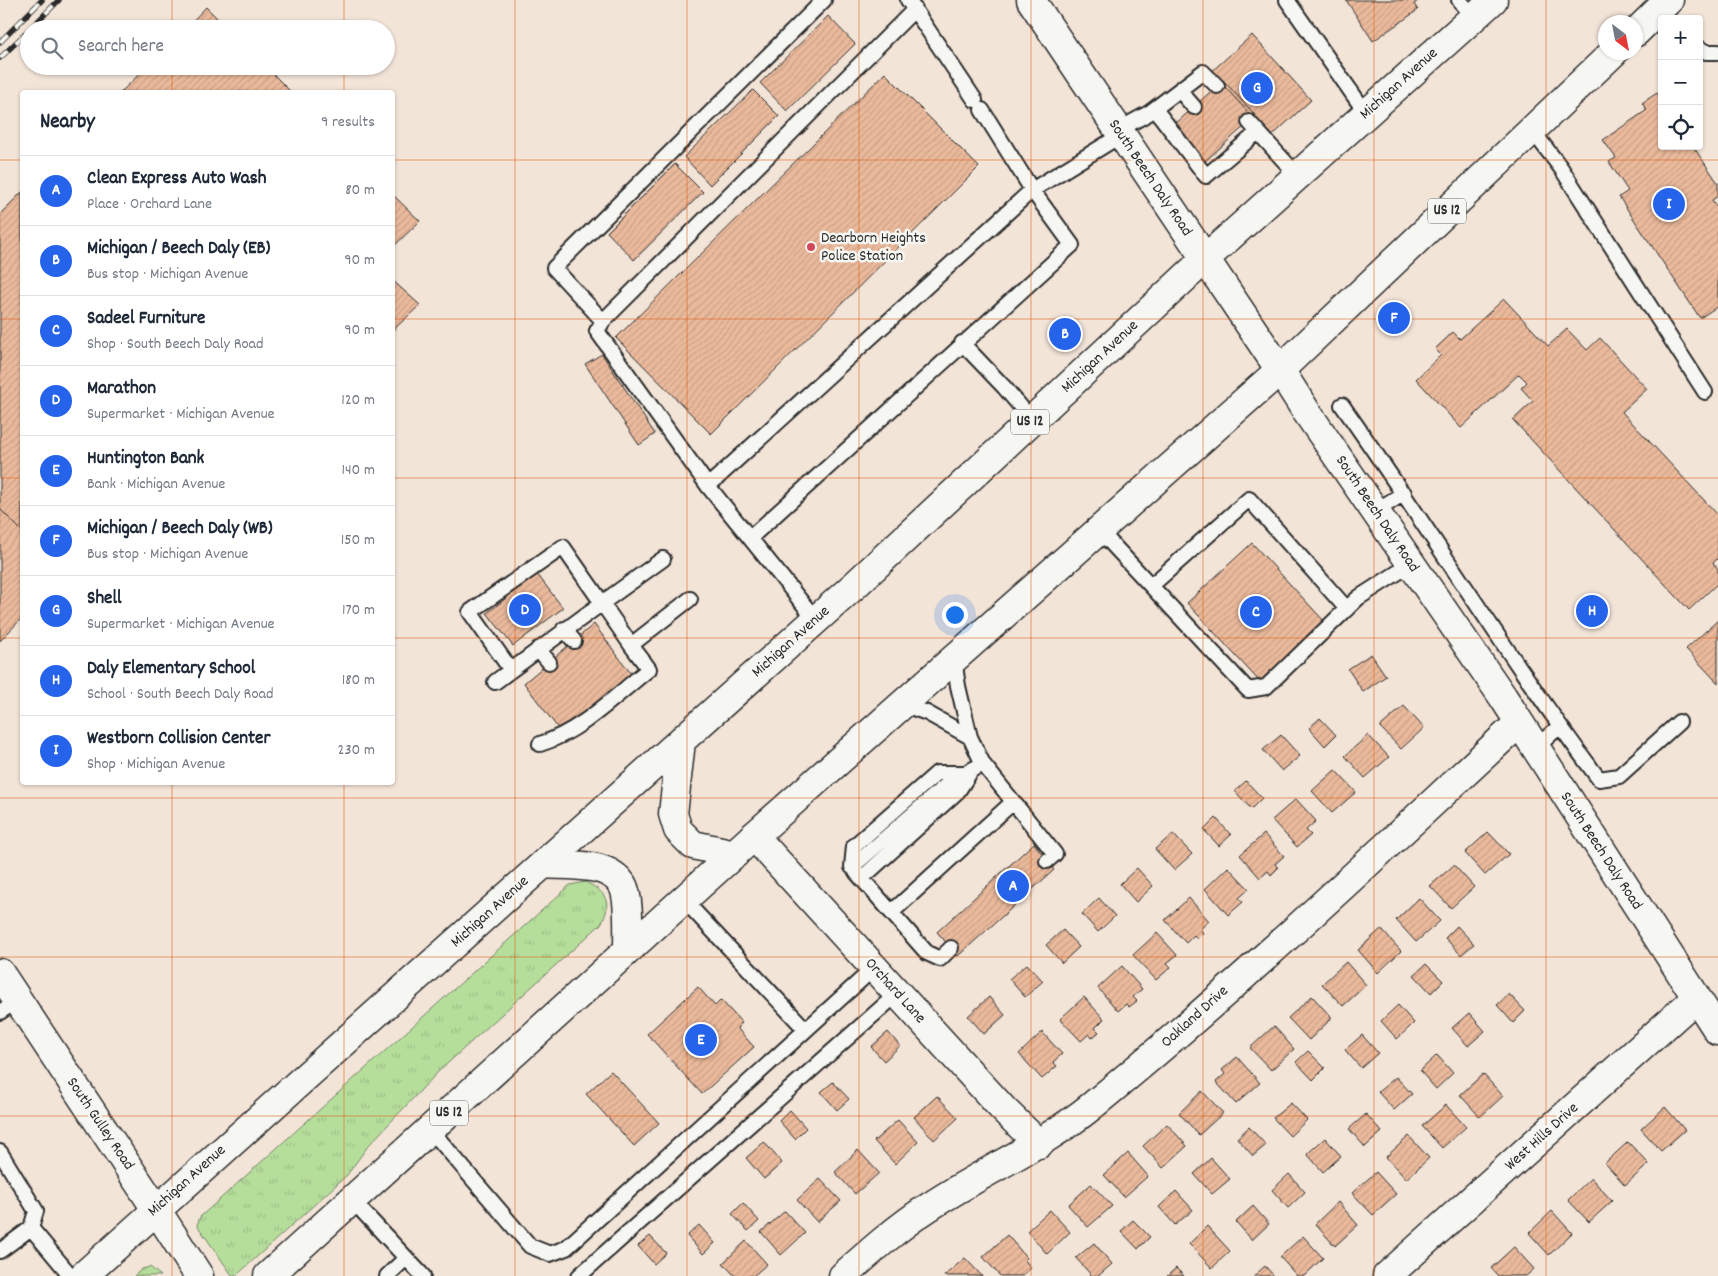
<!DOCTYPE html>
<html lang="en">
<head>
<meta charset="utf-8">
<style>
	body { margin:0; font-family:Dekko,sans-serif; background:#f2f2f3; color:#1f2937 }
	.controls { position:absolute; right:15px; top:15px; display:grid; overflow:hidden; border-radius:5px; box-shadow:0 1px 4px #0004 }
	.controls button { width:45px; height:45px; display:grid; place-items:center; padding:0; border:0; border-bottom:1px solid #e0e1e3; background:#fff; color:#1f2937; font:25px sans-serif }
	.compass { position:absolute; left:1598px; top:15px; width:45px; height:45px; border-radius:50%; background:#fff; box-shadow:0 1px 4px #0004; rotate:148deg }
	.you { position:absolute; left:954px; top:614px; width:18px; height:18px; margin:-12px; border:4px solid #fff; border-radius:50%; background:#1a73e8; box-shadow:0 0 0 8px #1a73e833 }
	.badge { display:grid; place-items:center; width:32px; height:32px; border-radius:50%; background:#2563eb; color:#fff; font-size:16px; font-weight:700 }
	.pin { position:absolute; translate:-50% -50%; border:2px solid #fff; box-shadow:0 1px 5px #0006 }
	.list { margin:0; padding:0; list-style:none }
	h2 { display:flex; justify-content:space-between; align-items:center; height:65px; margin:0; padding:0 20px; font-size:21px }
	h2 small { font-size:16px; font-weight:400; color:#747a83 }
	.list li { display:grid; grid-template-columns:32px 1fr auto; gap:15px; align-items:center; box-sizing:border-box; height:70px; padding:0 20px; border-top:1px solid #e0e1e3 }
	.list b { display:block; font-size:19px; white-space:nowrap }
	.list p { margin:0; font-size:16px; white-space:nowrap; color:#747a83 }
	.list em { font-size:16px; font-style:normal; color:#747a83 }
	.icon { flex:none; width:28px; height:28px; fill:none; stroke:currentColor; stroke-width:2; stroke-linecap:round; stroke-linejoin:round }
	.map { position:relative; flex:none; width:1718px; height:1276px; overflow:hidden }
	.search { position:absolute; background:#fff; box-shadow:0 1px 4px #0004; left:20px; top:20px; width:375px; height:55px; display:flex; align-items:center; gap:12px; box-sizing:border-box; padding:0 18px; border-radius:28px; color:#747a83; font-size:19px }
	.panel { position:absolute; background:#fff; box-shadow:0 1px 4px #0004; left:20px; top:90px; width:375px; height:695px; border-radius:5px }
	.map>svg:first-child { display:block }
	.grass { fill:url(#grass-tufts); stroke:#708463 }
	.building { fill:url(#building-hatch); stroke:#2b2b2b }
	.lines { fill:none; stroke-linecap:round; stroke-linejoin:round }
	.service-casing { stroke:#2b2b2b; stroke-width:18 }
	.minor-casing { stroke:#2b2b2b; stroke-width:31 }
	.tertiary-casing { stroke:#2b2b2b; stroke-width:31 }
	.secondary-casing { stroke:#2b2b2b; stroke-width:31 }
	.primary-casing { stroke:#2b2b2b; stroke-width:31 }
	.service { stroke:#f6f6f2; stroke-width:14 }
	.minor { stroke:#f6f6f2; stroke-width:28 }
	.tertiary { stroke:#f6f6f2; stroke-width:28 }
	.secondary { stroke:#f6f6f2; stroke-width:28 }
	.primary { stroke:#f6f6f2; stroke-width:28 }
	.rail-casing { stroke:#2b2b2b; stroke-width:5.5 }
	.rail { stroke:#f6f6f2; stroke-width:4; stroke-dasharray:11; stroke-linecap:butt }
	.grid { fill:none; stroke:#df570e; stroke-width:1; stroke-opacity:0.55 }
	.poi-dot { fill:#d1495b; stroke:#f6f6f2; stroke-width:2 }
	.labels { text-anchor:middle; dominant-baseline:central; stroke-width:5; stroke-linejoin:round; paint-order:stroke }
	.shield { fill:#f6f6f2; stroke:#686867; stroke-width:1 }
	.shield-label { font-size:15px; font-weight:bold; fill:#2b2b2b }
	.street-label { font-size:16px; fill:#2b2b2b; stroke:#f6f6f2 }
	.poi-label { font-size:16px; fill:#2b2b2b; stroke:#f6f6f2; text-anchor:start }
</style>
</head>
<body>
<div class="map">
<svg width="1718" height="1276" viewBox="0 0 1718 1276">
	<defs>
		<pattern id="grass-tufts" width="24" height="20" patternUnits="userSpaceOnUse" patternTransform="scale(1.25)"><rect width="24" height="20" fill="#b6de9b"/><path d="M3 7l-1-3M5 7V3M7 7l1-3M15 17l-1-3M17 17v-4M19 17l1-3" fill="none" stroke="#9dbf86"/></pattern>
		<pattern id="building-hatch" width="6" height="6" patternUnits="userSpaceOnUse" patternTransform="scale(1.25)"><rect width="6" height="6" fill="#ebba9c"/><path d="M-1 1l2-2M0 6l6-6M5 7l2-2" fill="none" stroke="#caa087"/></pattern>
	</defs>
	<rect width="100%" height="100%" fill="#f3e4d8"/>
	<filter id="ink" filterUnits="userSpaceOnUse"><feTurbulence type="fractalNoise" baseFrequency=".02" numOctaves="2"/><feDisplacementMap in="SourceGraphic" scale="10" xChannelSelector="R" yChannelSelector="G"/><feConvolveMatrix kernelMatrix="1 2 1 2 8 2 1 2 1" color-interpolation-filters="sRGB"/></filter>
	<g filter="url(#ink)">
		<path class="grass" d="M585,882C606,891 613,903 601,924L438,1072L368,1146L347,1175L238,1274L232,1275L197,1225L200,1217L570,885Z
			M150,1267L161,1276H134L142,1269Z"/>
		<path class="building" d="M1346,0H1419L1414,4L1418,10L1373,41Z
			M206,7L228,29H185Z
			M828,16L855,44L787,111L760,83Z
			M1252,35L1311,100L1271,137L1211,72Z
			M148,66H265L291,92H121Z
			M885,73L979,167L711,434L616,338Z
			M1223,80L1256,116L1203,163L1171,128Z
			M753,90L779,116L710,185L684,157Z
			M1657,93L1662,100V146H1693L1718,183V196L1712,200L1718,209V306L1700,318L1619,197L1628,191L1609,162L1616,158L1603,140L1647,110L1642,103Z
			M675,164L703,192L634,260L607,232Z
			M22,192V531L0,509V214Z
			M392,194L420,221L392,248Z
			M392,280L420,305L392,331Z
			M1504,299L1548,346L1567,329L1587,350L1600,338L1647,389L1622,412L1718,515V558L1713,563L1718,569V583L1689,610L1513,420L1533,401L1521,388L1527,382L1519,374L1461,428L1416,379L1441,355L1435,349L1453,332L1460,339Z
			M602,354L655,434L639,445L585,364Z
			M0,509L22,531V618L0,641Z
			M1252,543L1325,622L1260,682L1187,603Z
			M537,574L563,608L513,646L487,613Z
			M1718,620V683L1686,649Z
			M594,624L632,675L560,731L524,683Z
			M1371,654L1386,676L1363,692L1348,669Z
			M1404,706L1424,728L1401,749L1380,727Z
			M1320,718L1336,735L1325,746L1309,728Z
			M1281,735L1300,756L1282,771L1263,750Z
			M1368,735L1389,757L1365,778L1345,756Z
			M1335,770L1356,792L1332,813L1312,791Z
			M1246,781L1262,798L1251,809L1235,791Z
			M1296,799L1316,821L1306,830L1311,835L1297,847L1272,820Z
			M1216,818L1231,835L1219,846L1204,830Z
			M1488,832L1509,854L1485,875L1465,853Z
			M1173,834L1192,854L1174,870L1155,849Z
			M1264,834L1284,856L1275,864L1278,868L1271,875L1268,871L1260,878L1240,855Z
			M1034,843L1054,870L958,956L937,932Z
			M1454,865L1474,887L1451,908L1430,886Z
			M1228,867L1249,889L1239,898L1243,902L1228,915L1205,889Z
			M1137,868L1153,886L1136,902L1120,884Z
			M1099,898L1115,916L1098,932L1082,914Z
			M1189,898L1209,921L1200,929L1203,933L1197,939L1194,935L1186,943L1165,920Z
			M1419,898L1440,921L1416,942L1396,920Z
			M1457,926L1474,944L1461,955L1445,938Z
			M1381,929L1401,951L1378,973L1358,950Z
			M1063,930L1079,947L1062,963L1046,945Z
			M1157,933L1177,955L1167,963L1171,967L1156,980L1133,955Z
			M1346,962L1366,985L1343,1006L1322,984Z
			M1027,964L1043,981L1025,997L1009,979Z
			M1426,964L1443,981L1431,993L1414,975Z
			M1122,966L1142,989L1133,997L1137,1001L1129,1007L1126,1004L1118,1011L1098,988Z
			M698,987L715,1006L721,1000L742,1023L737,1028L754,1047L702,1094L647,1034Z
			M1509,994L1525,1011L1513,1023L1497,1005Z
			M1312,996L1332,1018L1309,1040L1288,1018Z
			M989,997L1005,1015L984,1034L968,1016Z
			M1084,997L1104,1019L1095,1028L1099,1032L1092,1038L1089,1034L1081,1041L1060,1019Z
			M1398,1005L1414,1023L1397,1039L1381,1021Z
			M1469,1013L1485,1031L1468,1046L1452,1028Z
			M1274,1026L1294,1049L1271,1070L1250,1048Z
			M888,1032L900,1046L884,1061L871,1047Z
			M1042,1032L1062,1054L1053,1062L1057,1066L1042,1079L1019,1054Z
			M1362,1035L1378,1053L1361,1068L1345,1050Z
			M1308,1051L1325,1068L1313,1080L1296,1062Z
			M1437,1055L1453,1073L1436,1089L1420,1071Z
			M1237,1057L1260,1083L1236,1104L1216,1082L1225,1074L1222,1070Z
			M611,1071L659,1123L634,1146L586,1094Z
			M1483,1074L1503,1096L1480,1117L1460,1095Z
			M1396,1077L1412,1094L1394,1110L1378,1092Z
			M833,1082L849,1099L837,1110L821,1092Z
			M1202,1091L1223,1113L1199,1135L1179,1113Z
			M937,1096L958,1118L934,1140L914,1117Z
			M1291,1103L1307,1120L1290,1136L1273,1118Z
			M1446,1105L1466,1127L1442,1148L1422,1126Z
			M1665,1107L1685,1130L1661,1151L1641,1129Z
			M790,1110L806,1128L795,1139L779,1121Z
			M1366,1114L1382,1132L1365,1147L1349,1129Z
			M898,1120L918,1142L895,1164L874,1141Z
			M1167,1124L1187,1146L1163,1168L1143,1146Z
			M1249,1127L1266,1145L1253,1156L1237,1138Z
			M1409,1136L1429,1158L1406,1179L1386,1157Z
			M1325,1138L1341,1156L1323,1172L1307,1154Z
			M764,1142L782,1163L764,1179L746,1158Z
			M1628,1142L1649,1164L1625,1185L1605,1163Z
			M858,1150L879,1173L855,1194L835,1172Z
			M1128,1153L1148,1176L1124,1197L1104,1175Z
			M1211,1158L1230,1179L1212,1194L1194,1174Z
			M1376,1172L1396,1194L1373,1215L1352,1193Z
			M1289,1174L1305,1192L1288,1208L1272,1190Z
			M1591,1178L1612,1201L1589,1222L1568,1200Z
			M820,1179L841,1201L817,1222L797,1200Z
			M1091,1184L1112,1206L1088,1227L1068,1205Z
			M1176,1191L1193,1210L1175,1225L1159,1207Z
			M1338,1202L1358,1225L1335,1246L1315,1224Z
			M743,1203L759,1221L748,1231L732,1214Z
			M1253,1206L1269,1224L1252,1240L1236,1222Z
			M1050,1210L1070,1232L1047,1254L1027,1231Z
			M785,1211L805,1233L781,1255L761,1232Z
			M1552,1211L1572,1233L1549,1255L1529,1233Z
			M1133,1220L1150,1237L1138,1249L1121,1231Z
			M699,1225L715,1243L703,1254L687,1236Z
			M1207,1226L1230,1251L1212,1268L1189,1244Z
			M1007,1235L1027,1258L1025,1260L1031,1268L1022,1276H1000L983,1257Z
			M650,1236L666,1253L654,1264L638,1246Z
			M1303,1236L1323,1258L1304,1276H1297L1280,1257Z
			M746,1241L767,1264L753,1276H735L723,1263Z
			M1094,1243L1112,1264L1098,1276H1092L1076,1258Z
			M1514,1247L1534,1269L1526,1276H1498L1491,1268Z
			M965,1258L982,1276H944Z
			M1265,1266L1274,1276H1254Z
			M1176,1268L1184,1276H1167Z"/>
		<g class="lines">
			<g class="service-casing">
				<path id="service" d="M824,0L554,268L603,321L915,9
					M908,0L975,100
					M1287,0L1366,113
					M1459,0L1474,17
					M1699,48L1706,52H1718
					M1180,91L1194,107
					M1155,109L1206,176L1258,132
					M1249,122L1297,175
					M1118,130L1149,113L1203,72L1217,86
					M1532,130L1561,168L1705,392
					M603,321L597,331L708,486L816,620
					M962,343L1004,387L1032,420
					M1342,405C1429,528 1508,658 1599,779L1619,776L1679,722
					M708,486L1032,190L1121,135
					M1376,511L1404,493
					M1099,530L1248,690L1266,687L1358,598L1411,564
					M750,538L1072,245L1032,190L982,110
					M1152,585L1249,499L1347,609
					M564,629L574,641
					M538,649L549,662
					M954,659L958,686L970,737L983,764L1055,854L1047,861
					M511,670L470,612L563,547L602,603L663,559
					M495,682L602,603L631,645
					M902,704L927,713L970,737
					M540,744C582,731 615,696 649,669L631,645L690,599
					M1535,748L1560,726
					M852,867L952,780L983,764
					M852,867L854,846L937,773H966
					M856,872L927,953L940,959L951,948
					M862,878L958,791L969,774
					M684,900L806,1030
					M892,912L1013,802
					M0,1012L18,1000
					M430,1129L530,1246L550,1254L566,1248L874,968
					M0,1152L36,1211L31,1228L0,1251
					M352,1200L423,1276
					M31,1228L71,1276
					M387,1276L406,1258
					M579,1276L897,994"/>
			</g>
			<g class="minor-casing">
				<path id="minor" d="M1280,370L1306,411L1503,697L1718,1031
					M754,836L1003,1109L1039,1144
					M0,973L156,1209
					M843,1276C871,1251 898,1227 929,1207C983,1171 1043,1146 1093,1105C1241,984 1379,852 1519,723
					M1387,1276L1696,998"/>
			</g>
			<g class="tertiary-casing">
				<path id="tertiary" d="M156,1209L199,1276"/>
			</g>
			<g class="secondary-casing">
				<path id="secondary" d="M1031,0L1280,370"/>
			</g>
			<g class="primary-casing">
				<path id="primary" d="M1636,32L1669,0
					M681,741L673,814L678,830L693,845L735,854
					M543,864C567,866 607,861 622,884C630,896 628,934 628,949
					M83,1276L855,585L1205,259L1493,0
					M268,1276L754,836L1280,370L1614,52"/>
			</g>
			<use href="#service" class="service"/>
			<use href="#minor" class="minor"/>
			<use href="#tertiary" class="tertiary"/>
			<use href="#secondary" class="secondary"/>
			<use href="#primary" class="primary"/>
			<g class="rail-casing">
				<path id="rail" d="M30,29L59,0
					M0,42L42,0
					M0,58L29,30"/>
			</g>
			<use href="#rail" class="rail"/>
		</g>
	</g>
	<path class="grid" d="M172,0V29M344,0V29M515,0V1276M687,0V1276M859,0V1276M1031,0V1276M1203,0V1276M1374,0V1276M1546,0V1276M172,66V92M344,66V92M0,160H22M392,160H1718M0,319H22M392,319H1718M0,478H22M392,478H1718M0,638H22M392,638H1718M172,782V1276M344,782V1276M0,798H1718M0,957H1718M0,1116H1718"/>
	<circle class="poi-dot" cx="811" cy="247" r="5"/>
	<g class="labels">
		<g class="shield">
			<rect x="1428" y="198.5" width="38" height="25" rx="4"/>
			<rect x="1011" y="409.5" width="38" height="25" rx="4"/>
			<rect x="430" y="1100.5" width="38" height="25" rx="4"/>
		</g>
		<g class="shield-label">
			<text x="1447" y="211">US 12</text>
			<text x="1030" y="422">US 12</text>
			<text x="449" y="1113">US 12</text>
		</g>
		<g class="street-label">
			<text transform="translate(1399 84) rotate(-42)">Michigan Avenue</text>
			<text transform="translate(1150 178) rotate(56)">South Beech Daly Road</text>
			<text transform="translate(1100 357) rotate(-43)">Michigan Avenue</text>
			<text transform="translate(1377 514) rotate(56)">South Beech Daly Road</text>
			<text transform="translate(791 642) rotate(-42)">Michigan Avenue</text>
			<text transform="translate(1601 851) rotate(57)">South Beech Daly Road</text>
			<text transform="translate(490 912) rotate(-42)">Michigan Avenue</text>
			<text transform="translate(895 991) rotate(48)">Orchard Lane</text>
			<text transform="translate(1195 1017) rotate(-42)">Oakland Drive</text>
			<text transform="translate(100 1124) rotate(56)">South Gulley Road</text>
			<text transform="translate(1542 1137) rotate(-42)">West Hills Drive</text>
			<text transform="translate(187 1181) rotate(-42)">Michigan Avenue</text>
		</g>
		<g class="poi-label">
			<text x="821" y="238">Dearborn Heights<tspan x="821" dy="18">Police Station</tspan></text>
		</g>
	</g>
</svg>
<div class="controls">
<button>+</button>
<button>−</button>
<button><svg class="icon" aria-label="locate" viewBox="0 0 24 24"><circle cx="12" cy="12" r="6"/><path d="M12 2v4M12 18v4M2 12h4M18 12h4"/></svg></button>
</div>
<svg class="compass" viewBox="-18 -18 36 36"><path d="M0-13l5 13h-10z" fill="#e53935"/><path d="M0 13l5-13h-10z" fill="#747a83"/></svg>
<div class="you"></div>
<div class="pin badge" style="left:1013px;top:886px">A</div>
<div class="pin badge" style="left:1065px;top:334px">B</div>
<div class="pin badge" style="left:1256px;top:612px">C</div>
<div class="pin badge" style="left:525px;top:610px">D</div>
<div class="pin badge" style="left:701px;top:1040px">E</div>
<div class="pin badge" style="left:1394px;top:318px">F</div>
<div class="pin badge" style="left:1257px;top:88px">G</div>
<div class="pin badge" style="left:1592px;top:611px">H</div>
<div class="pin badge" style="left:1669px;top:204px">I</div>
<div class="search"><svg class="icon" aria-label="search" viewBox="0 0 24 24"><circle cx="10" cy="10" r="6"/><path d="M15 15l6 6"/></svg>Search here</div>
<section class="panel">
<h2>Nearby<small>9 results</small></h2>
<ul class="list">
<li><span class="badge">A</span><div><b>Clean Express Auto Wash</b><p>Place · Orchard Lane</p></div><em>80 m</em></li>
<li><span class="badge">B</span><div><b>Michigan / Beech Daly (EB)</b><p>Bus stop · Michigan Avenue</p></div><em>90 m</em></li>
<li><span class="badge">C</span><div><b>Sadeel Furniture</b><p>Shop · South Beech Daly Road</p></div><em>90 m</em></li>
<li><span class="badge">D</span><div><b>Marathon</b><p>Supermarket · Michigan Avenue</p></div><em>120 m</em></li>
<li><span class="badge">E</span><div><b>Huntington Bank</b><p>Bank · Michigan Avenue</p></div><em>140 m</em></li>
<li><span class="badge">F</span><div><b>Michigan / Beech Daly (WB)</b><p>Bus stop · Michigan Avenue</p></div><em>150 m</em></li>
<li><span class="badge">G</span><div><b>Shell</b><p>Supermarket · Michigan Avenue</p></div><em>170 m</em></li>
<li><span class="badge">H</span><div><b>Daly Elementary School</b><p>School · South Beech Daly Road</p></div><em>180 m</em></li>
<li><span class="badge">I</span><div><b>Westborn Collision Center</b><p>Shop · Michigan Avenue</p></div><em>230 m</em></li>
</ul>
</section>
</div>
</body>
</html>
